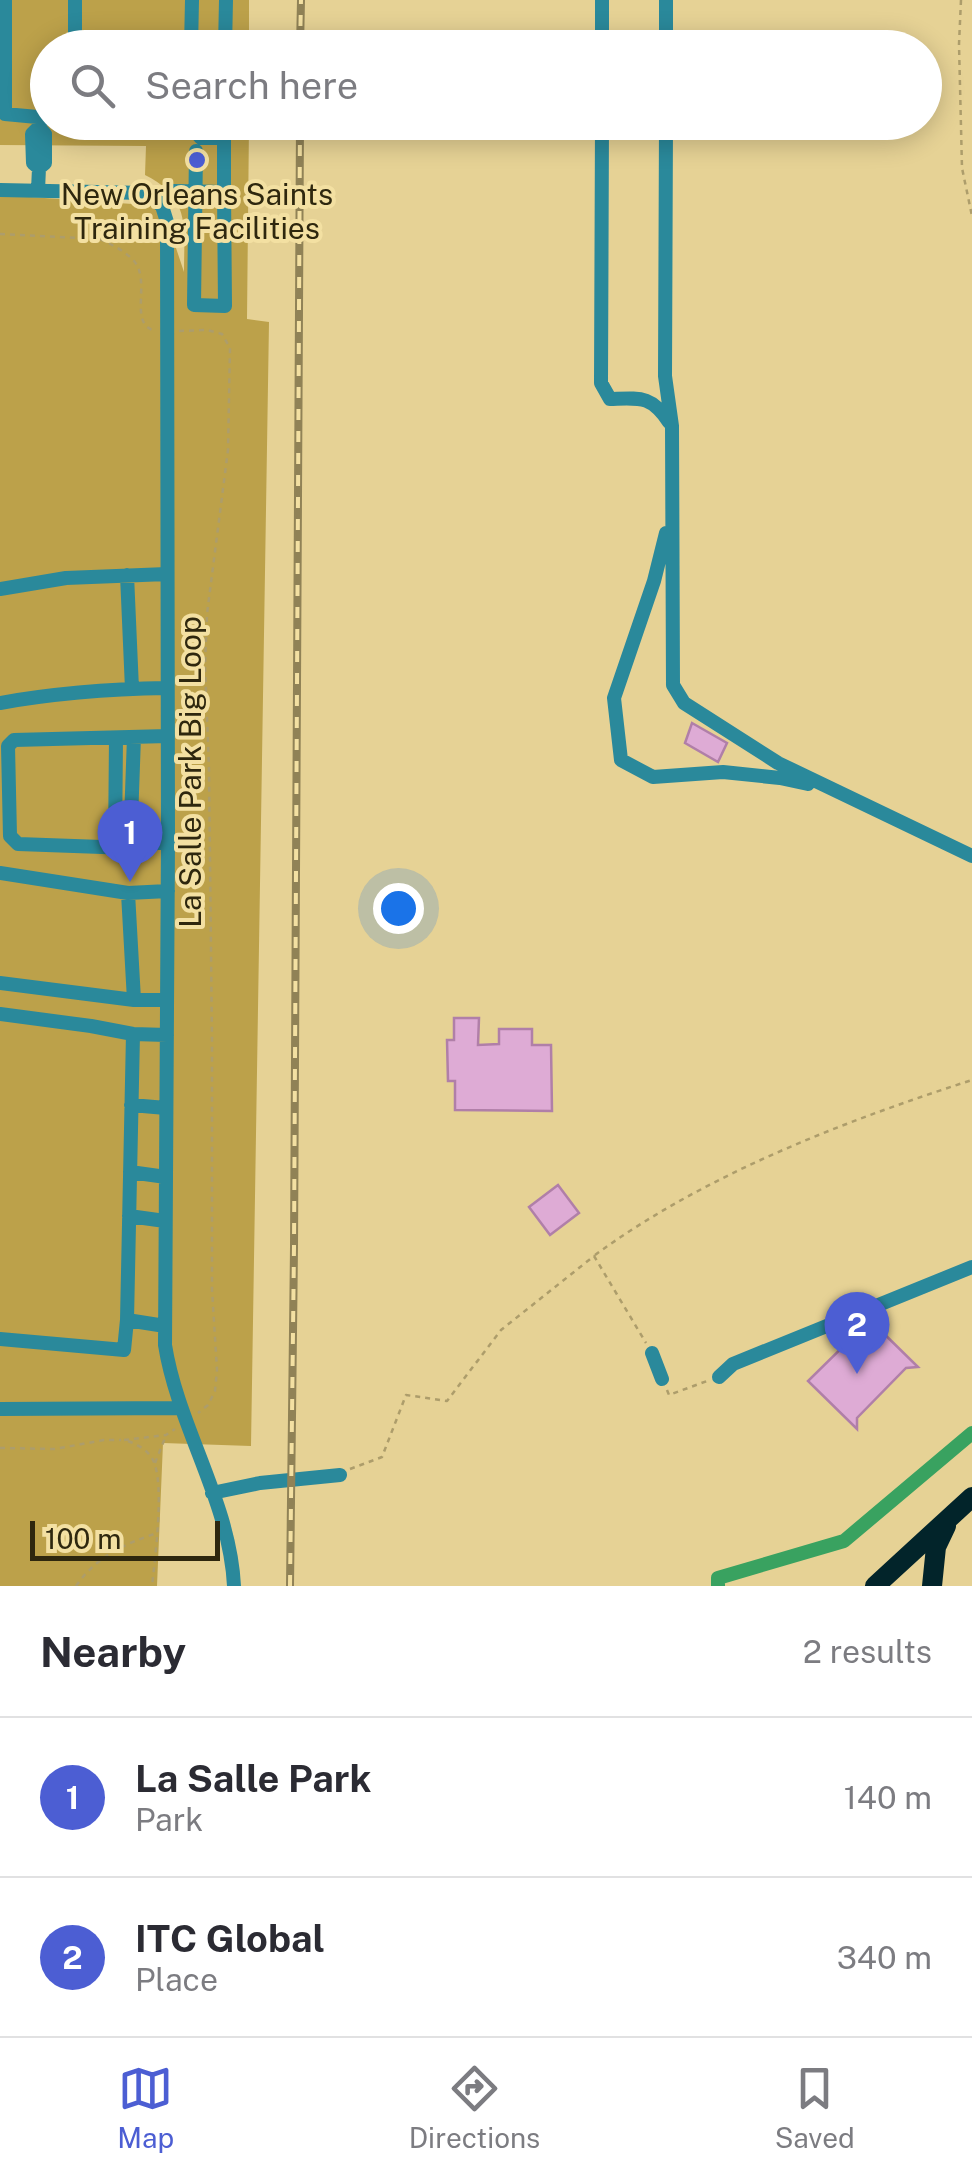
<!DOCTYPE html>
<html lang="en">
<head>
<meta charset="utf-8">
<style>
	body { margin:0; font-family:"Public Sans",sans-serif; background:#f7f7f7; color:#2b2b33 }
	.scale { position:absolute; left:30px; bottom:25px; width:190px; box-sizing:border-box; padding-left:10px; border:5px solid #2e270e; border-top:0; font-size:28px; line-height:35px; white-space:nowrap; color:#2e270e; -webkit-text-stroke:8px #f3e0a2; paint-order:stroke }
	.you { position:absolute; left:398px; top:908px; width:35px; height:35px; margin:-25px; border:8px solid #fff; border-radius:50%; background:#1a73e8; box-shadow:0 0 0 15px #1a73e833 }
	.badge { display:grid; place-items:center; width:65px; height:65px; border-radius:50%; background:#4c5ed3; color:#fff; font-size:32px; font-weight:700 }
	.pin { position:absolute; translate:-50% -82px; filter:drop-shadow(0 2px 5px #0008) }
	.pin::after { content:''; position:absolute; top:52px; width:35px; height:30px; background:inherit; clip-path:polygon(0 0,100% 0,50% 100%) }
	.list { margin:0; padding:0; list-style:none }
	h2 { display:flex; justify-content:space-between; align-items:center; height:130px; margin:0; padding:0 40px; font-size:42px }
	h2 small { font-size:32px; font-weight:400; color:#7c7c81 }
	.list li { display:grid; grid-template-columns:65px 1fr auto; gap:30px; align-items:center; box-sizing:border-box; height:160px; padding:0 40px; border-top:2px solid #e1e1e2 }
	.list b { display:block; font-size:38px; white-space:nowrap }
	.list p { margin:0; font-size:32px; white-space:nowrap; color:#7c7c81 }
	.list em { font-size:32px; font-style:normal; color:#7c7c81 }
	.icon { flex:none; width:55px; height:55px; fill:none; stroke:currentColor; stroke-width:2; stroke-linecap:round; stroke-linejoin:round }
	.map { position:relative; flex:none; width:972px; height:1586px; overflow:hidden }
	.search { position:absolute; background:#fff; box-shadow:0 5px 25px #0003; left:30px; right:30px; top:30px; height:110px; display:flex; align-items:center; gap:25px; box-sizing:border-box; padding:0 35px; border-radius:55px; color:#7c7c81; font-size:38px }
	.sheet { height:450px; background:#fff }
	nav { display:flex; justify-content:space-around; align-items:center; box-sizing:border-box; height:140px; border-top:2px solid #e1e1e2; background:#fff; font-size:28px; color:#7c7c81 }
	nav a { display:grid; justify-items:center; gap:5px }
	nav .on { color:#4c5ed3 }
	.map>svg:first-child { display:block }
	.green { fill:#bca14a }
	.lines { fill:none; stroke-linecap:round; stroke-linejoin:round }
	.canal { stroke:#39a260; stroke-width:14 }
	.building { fill:#deabd5; stroke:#b07fa8; stroke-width:2.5 }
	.path { stroke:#ad9d6b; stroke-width:2.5; stroke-dasharray:5 5; stroke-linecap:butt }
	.minor { stroke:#2a899b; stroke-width:14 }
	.highway { stroke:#02242a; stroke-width:20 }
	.rail-casing { stroke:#908256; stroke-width:8 }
	.rail { stroke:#f3e0a2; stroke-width:4; stroke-dasharray:11; stroke-linecap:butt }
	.poi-dot { fill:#4c5ed3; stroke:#f3e0a2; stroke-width:4 }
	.labels { text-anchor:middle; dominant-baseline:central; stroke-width:8; stroke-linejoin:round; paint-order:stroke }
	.poi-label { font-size:30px; fill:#2e270e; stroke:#f3e0a2 }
	.street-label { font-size:30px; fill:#2e270e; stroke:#f3e0a2 }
</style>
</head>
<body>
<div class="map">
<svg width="972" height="1586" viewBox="0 0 972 1586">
	<rect width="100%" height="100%" fill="#e6d295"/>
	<path class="green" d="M0,0H249V47L48,48V122L249,123L247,319L269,322L251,1446L163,1443L157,1586H0V195L162,206L184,272C184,227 191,198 145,175L146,146L0,145Z"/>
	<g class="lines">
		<path class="canal" d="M718,1586V1578L844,1541L972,1433"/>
	</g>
	<path class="building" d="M692,723L727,743L718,762L685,743Z
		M454,1018H479L478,1045L499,1044V1029H532V1045H551L552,1111L455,1110V1081H448L447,1040H454Z
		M558,1185L579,1213L550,1235L529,1207Z
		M870,1320L918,1367L906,1368L857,1418V1429L808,1381Z"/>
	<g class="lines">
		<path class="path" d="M961,0L959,44L962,168L972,216
			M0,234L100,239C111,244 125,251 134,261C152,282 127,325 156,331
			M179,331L207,330L222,334L230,348L228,450L207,614L205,666L209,768L212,1039V1290L217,1370L215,1391L208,1405L198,1413
			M595,1255C706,1174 842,1122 972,1080
			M667,1390L669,1395L707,1381
			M124,1440L166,1435L175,1429
			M128,1441C138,1445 148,1450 153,1460C165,1484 155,1558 152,1586
			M0,1448L55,1449L104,1440H121
			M155,1463L165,1438
			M350,1469L382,1457L406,1395L447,1401L501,1330L594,1256L646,1343
			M76,1586C96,1557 124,1544 157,1533"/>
		<path class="minor" d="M5,0V114L48,118
			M75,48V0
			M191,48L192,0
			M225,48L226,0
			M602,48V0
			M666,48V0
			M81,122L92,126H190L201,138H224
			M602,122L601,383L610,399C640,398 651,395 669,422
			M666,122L665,376L672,426L673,685L684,703L778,763L972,856
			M196,151L194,305L225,306L224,192
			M39,168L33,163L32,134L39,127L40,120
			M0,190L146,193L162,206L167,222L168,841L165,1345C178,1427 230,1502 234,1586
			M38,190L39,168L45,163V134L39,127
			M162,206L173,191L224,192V122
			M666,533L654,581L614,698L621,760L653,777L723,772L780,778L808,784
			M127,575L132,689
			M0,589L66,578L167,574
			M0,703C55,693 111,689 167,688
			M168,736L14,740L8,746L10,836L18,844L130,848L168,841
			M115,847L116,738
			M130,848L134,737
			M0,873L128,893L168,891
			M128,893L134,1000
			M0,983L134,1000H167
			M0,1014L91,1026L133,1034L167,1035
			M131,1105L166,1108
			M130,1172L166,1177
			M129,1216L165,1221
			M127,1320L165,1326
			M0,1339L124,1350L127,1320L133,1034
			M652,1353L662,1379
			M719,1377L733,1364L972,1267
			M0,1409L180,1408
			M212,1493L260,1483L340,1475"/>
		<path class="highway" d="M875,1586L972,1497
			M932,1586L936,1547L946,1526"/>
		<g class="rail-casing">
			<path id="rail" d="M300,48L301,0
				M290,1586L294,1247L300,122"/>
		</g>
		<use href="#rail" class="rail"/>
	</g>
	<circle class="poi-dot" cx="197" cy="160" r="10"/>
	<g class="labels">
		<g class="poi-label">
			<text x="197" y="194">New Orleans Saints<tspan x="197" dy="34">Training Facilities</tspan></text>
		</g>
		<g class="street-label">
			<text transform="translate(190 772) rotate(-90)">La Salle Park Big Loop</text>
		</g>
	</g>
</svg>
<div class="scale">100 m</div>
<div class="you"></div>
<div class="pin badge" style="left:130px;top:882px">1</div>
<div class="pin badge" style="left:857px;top:1374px">2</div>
<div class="search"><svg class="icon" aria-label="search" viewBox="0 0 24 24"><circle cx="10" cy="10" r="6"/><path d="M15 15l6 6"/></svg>Search here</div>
</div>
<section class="sheet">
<h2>Nearby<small>2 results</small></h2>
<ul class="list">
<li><span class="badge">1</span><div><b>La Salle Park</b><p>Park</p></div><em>140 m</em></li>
<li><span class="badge">2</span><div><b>ITC Global</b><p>Place</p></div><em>340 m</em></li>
</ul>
</section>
<nav>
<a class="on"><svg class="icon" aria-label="map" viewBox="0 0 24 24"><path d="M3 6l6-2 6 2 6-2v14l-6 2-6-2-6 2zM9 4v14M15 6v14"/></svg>Map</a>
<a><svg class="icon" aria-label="directions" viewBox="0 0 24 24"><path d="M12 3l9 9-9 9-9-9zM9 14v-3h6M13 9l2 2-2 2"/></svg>Directions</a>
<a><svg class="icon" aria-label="saved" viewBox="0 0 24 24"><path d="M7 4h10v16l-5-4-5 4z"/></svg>Saved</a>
</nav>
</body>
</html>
